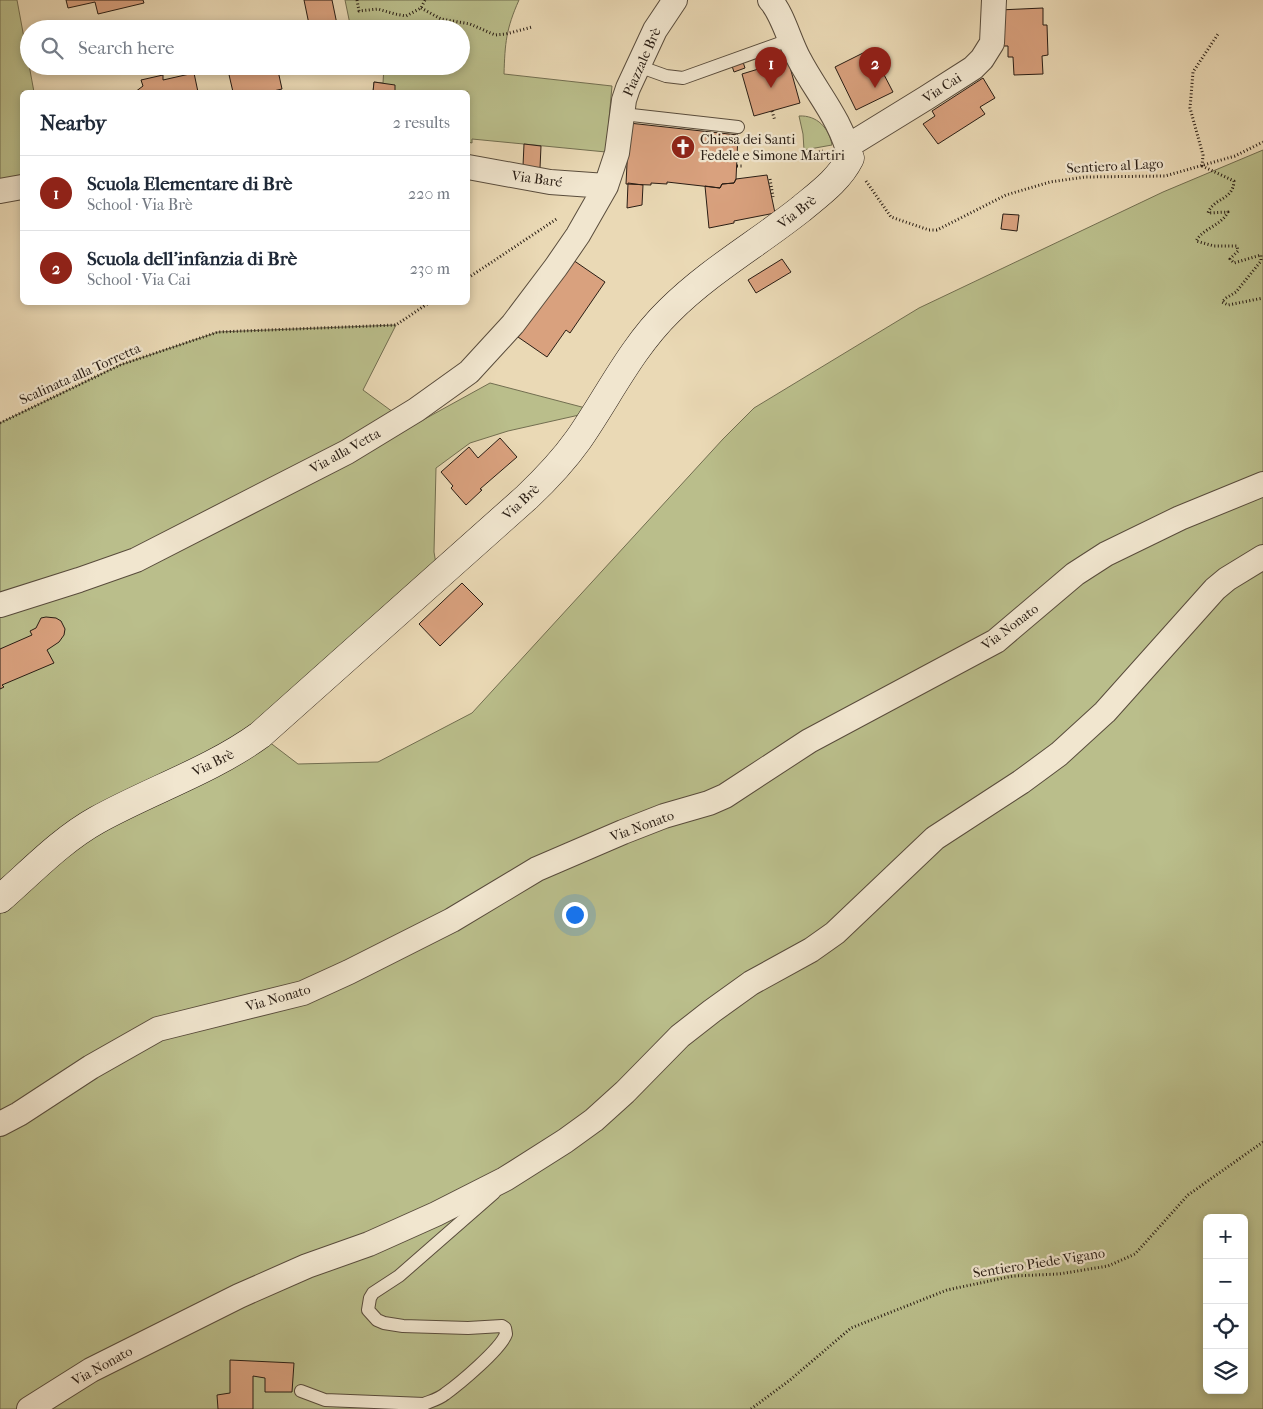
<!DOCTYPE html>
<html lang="en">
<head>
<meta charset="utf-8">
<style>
	body { margin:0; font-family:"IM FELL French Canon",serif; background:#f6f6f7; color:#1f2937 }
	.controls { position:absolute; right:15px; bottom:15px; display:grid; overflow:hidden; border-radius:8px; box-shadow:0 2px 8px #0003 }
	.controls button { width:45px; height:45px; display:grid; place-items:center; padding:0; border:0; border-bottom:1px solid #e0e1e3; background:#fff; color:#1f2937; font:25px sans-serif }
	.you { position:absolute; left:574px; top:914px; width:18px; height:18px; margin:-12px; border:4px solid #fff; border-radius:50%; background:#1a73e8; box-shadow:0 0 0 8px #1a73e833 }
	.badge { display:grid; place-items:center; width:32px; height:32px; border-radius:50%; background:#8f2418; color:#fff; font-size:16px; font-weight:700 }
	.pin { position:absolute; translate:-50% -41px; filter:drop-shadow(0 1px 2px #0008) }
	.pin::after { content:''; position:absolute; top:26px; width:18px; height:15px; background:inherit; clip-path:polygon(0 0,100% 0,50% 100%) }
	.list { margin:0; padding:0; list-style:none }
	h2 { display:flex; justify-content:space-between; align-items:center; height:65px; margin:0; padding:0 20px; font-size:21px }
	h2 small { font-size:16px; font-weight:400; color:#747a83 }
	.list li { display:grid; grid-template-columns:32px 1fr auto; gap:15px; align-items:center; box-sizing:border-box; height:75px; padding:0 20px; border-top:1px solid #e0e1e3 }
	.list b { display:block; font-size:19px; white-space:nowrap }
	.list p { margin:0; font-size:16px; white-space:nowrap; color:#747a83 }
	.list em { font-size:16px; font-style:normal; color:#747a83 }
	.icon { flex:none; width:28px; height:28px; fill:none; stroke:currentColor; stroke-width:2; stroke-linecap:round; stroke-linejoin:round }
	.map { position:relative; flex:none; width:1263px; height:1409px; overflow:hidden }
	.search { position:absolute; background:#fff; box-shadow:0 2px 8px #0003; left:20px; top:20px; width:450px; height:55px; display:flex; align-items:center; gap:12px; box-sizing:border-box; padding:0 18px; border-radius:28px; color:#747a83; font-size:19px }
	.panel { position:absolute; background:#fff; box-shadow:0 2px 8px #0003; left:20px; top:90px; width:450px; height:215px; border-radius:8px }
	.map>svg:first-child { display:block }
	.green { fill:#babe8b; stroke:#726e50; fill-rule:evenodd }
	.building { fill:#d9a17e; stroke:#291d14 }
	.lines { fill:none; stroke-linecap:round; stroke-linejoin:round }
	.lane-casing { stroke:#594c3c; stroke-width:14 }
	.street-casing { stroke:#594c3c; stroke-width:26 }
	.secondary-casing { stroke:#291d14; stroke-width:29 }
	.path { stroke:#291d14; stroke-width:3; stroke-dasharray:1 2.5; stroke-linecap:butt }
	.lane { stroke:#f1e6cf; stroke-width:12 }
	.street { stroke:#f1e6cf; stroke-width:24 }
	.secondary { stroke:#f1e6cf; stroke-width:28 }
	.labels { text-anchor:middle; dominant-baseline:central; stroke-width:4.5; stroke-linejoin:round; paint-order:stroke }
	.street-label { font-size:14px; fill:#291d14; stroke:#f1e6cf }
	.poi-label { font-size:14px; fill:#291d14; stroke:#f1e6cf; text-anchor:start }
</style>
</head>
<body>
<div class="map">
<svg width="1263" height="1409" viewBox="0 0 1263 1409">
	<rect width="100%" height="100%" fill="#ead9b5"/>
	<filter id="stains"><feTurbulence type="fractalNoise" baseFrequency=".004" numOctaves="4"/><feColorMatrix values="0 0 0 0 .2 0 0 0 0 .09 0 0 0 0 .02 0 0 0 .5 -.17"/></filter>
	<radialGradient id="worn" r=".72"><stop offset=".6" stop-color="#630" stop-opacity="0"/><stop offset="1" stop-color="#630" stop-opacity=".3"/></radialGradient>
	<path class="green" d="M0,0H17L34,92H22V187L0,191Z
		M345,0H519C506,29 505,43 504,74L612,86L606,152L472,139V143L468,142V92H373L374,82L383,83L384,66H461V29H351Z
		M799,116C817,115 829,128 832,145L804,150L803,134Z
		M1263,150V1409H0V423L120,365L218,332L396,325L363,390L412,426L490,383L597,411L508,431L470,443L436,468L434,552L438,576L260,735L298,764L378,762L472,713L723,439L754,408L919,308L1163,192ZM1207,1218H1244V1390H1207Z"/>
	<path class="building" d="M66,0H143L144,3L98,14L95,2L68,8Z
		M304,0H332L338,29H310Z
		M1043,8V25H1047L1048,55L1042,56L1043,74L1014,75L1013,57H1008V46H999V10Z
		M869,50L877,66L879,65L893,92L856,110L835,67Z
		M788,60L800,103L754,116L742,74Z
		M743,62L745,68L734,72L732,66Z
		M227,66H277L282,89L269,92H233Z
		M194,73L198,92H135L143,86L141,80L163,75V80Z
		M983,78L995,98L980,107L985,114L938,144L923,124L935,116L932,111Z
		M374,82L395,85V92H373Z
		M629,123L738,135L736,179L734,183L722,184L720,188L667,182V184L651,183V185L626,184Z
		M524,144L541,146L540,168L523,166Z
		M767,175L775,213L734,221V223L709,228L705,186L720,188L722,184L734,183L736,179Z
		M628,183L643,185L642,205L627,208Z
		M1003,214L1019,215L1017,231L1001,229Z
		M782,259L791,272L756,293L748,280Z
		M573,260L605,282L570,333L566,330L547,357L518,337Z
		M500,438L517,457L480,489L482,490L466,505L451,488L453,486L441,472L469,447L478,458Z
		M462,583L483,604L440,646L419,624Z
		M46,617L56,618L61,621L65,629L64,635L59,642L47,650L54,663L2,685L4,687L0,689V649L32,635L30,631L36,628L41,618Z
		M230,1360L294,1363L292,1392H265V1378L253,1376V1409H218L217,1395L230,1393Z"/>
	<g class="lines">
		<g class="lane-casing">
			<path id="lane" d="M638,66L666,76L683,78L789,40
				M623,114L738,127
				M301,1391L325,1400L424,1404C431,1401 439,1399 445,1394C459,1384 501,1349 506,1334L505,1328L502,1326L468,1328L403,1326L384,1323L377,1320L368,1310L370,1298L373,1293L399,1276L494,1193"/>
		</g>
		<g class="street-casing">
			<path id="street" d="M770,0C783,14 789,41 799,59C816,92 842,120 850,158
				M848,146L926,98L973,68L982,59L992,43L994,0
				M468,167L550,182L606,186
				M0,191L22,187
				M0,605L79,580L136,560L347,452L416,410L469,372L513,324L556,267L578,235L606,186L617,153L624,100L628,88L655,30L675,0
				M0,1124L19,1114L91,1067L158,1029L303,993L349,972L452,920L537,869L623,832L664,816L709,803L725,796L809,741L996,641L1075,574L1106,554L1180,518L1263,484
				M29,1409L91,1370L239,1296L307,1266L369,1244L436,1214L505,1179L565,1141L594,1120L625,1092L680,1036L712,1011L751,983L811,950L835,933L935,838L1021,782L1059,754L1105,712L1215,589L1227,579L1263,557"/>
		</g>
		<g class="secondary-casing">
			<path id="secondary" d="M0,899C31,872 61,840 97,820C151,790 210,771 260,735L527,497C546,479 563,461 578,440C608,397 631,348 669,311C709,271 757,244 801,209C819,194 839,180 850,158"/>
		</g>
		<path class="path" d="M357,0L359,11L378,9L395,14L406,16L421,8L425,0
			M421,8L441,19L470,24L495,35L506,34L532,27
			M772,111L775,121
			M802,156L823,151
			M737,166H744
			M1202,166L1234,181C1233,201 1214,197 1208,213L1228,212C1221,226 1203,228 1196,241L1214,246H1237L1238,251L1230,259L1234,263L1261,255V261L1236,292L1226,298L1222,302L1228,305L1263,298
			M1202,166L1203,155L1190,108L1193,72L1218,34
			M770,179L773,197
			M866,181L891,217L929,230H937L1006,195L1050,182L1085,177L1165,176L1235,156L1263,142
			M468,278L558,218
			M0,423L120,365L218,332L396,325L430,302
			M751,1409L790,1380L851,1328L947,1290L1013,1276L1059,1274L1108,1266L1135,1254L1188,1195L1263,1142"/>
		<use href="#lane" class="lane"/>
		<use href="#street" class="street"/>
		<use href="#secondary" class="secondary"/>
	</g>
	<defs>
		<g id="church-disc" transform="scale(1.25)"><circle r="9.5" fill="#8f2418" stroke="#f1e6cf"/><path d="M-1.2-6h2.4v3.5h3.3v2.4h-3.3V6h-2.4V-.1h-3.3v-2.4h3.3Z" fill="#fff"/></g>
	</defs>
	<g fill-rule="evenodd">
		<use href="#church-disc" x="683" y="147"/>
	</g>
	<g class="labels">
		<g class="street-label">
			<text transform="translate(642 62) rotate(-66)">Piazzale Brè</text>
			<text transform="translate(942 88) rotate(-33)">Via Cai</text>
			<text transform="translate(1115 166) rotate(-3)">Sentiero al Lago</text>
			<text transform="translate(537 179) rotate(8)">Via Baré</text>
			<text transform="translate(797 212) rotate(-38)">Via Brè</text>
			<text transform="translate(80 374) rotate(-24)">Scalinata alla Torretta</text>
			<text transform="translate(345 451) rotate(-29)">Via alla Vetta</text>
			<text transform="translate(521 502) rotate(-43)">Via Brè</text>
			<text transform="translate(1010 627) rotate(-37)">Via Nonato</text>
			<text transform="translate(213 763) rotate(-26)">Via Brè</text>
			<text transform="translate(642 826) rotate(-20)">Via Nonato</text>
			<text transform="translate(278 998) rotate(-16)">Via Nonato</text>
			<text transform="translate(1039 1263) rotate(-9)">Sentiero Piede Vigano</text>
			<text transform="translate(102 1366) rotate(-29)">Via Nonato</text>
		</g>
		<g class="poi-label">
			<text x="700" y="139">Chiesa dei Santi<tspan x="700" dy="16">Fedele e Simone Martiri</tspan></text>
		</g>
	</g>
	<rect width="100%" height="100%" filter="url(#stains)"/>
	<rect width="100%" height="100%" fill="url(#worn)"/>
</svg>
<div class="controls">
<button>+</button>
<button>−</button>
<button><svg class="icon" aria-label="locate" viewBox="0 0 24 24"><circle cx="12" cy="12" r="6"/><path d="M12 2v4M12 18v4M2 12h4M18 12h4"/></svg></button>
<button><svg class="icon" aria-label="layers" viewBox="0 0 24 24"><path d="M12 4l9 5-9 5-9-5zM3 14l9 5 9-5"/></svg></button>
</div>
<div class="you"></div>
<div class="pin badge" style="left:771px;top:88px">1</div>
<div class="pin badge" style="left:875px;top:88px">2</div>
<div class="search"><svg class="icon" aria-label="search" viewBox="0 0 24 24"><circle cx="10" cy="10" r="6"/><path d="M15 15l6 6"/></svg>Search here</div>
<section class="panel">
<h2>Nearby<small>2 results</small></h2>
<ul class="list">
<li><span class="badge">1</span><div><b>Scuola Elementare di Brè</b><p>School · Via Brè</p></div><em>220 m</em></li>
<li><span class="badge">2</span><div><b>Scuola dell'infanzia di Brè</b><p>School · Via Cai</p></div><em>230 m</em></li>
</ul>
</section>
</div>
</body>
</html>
